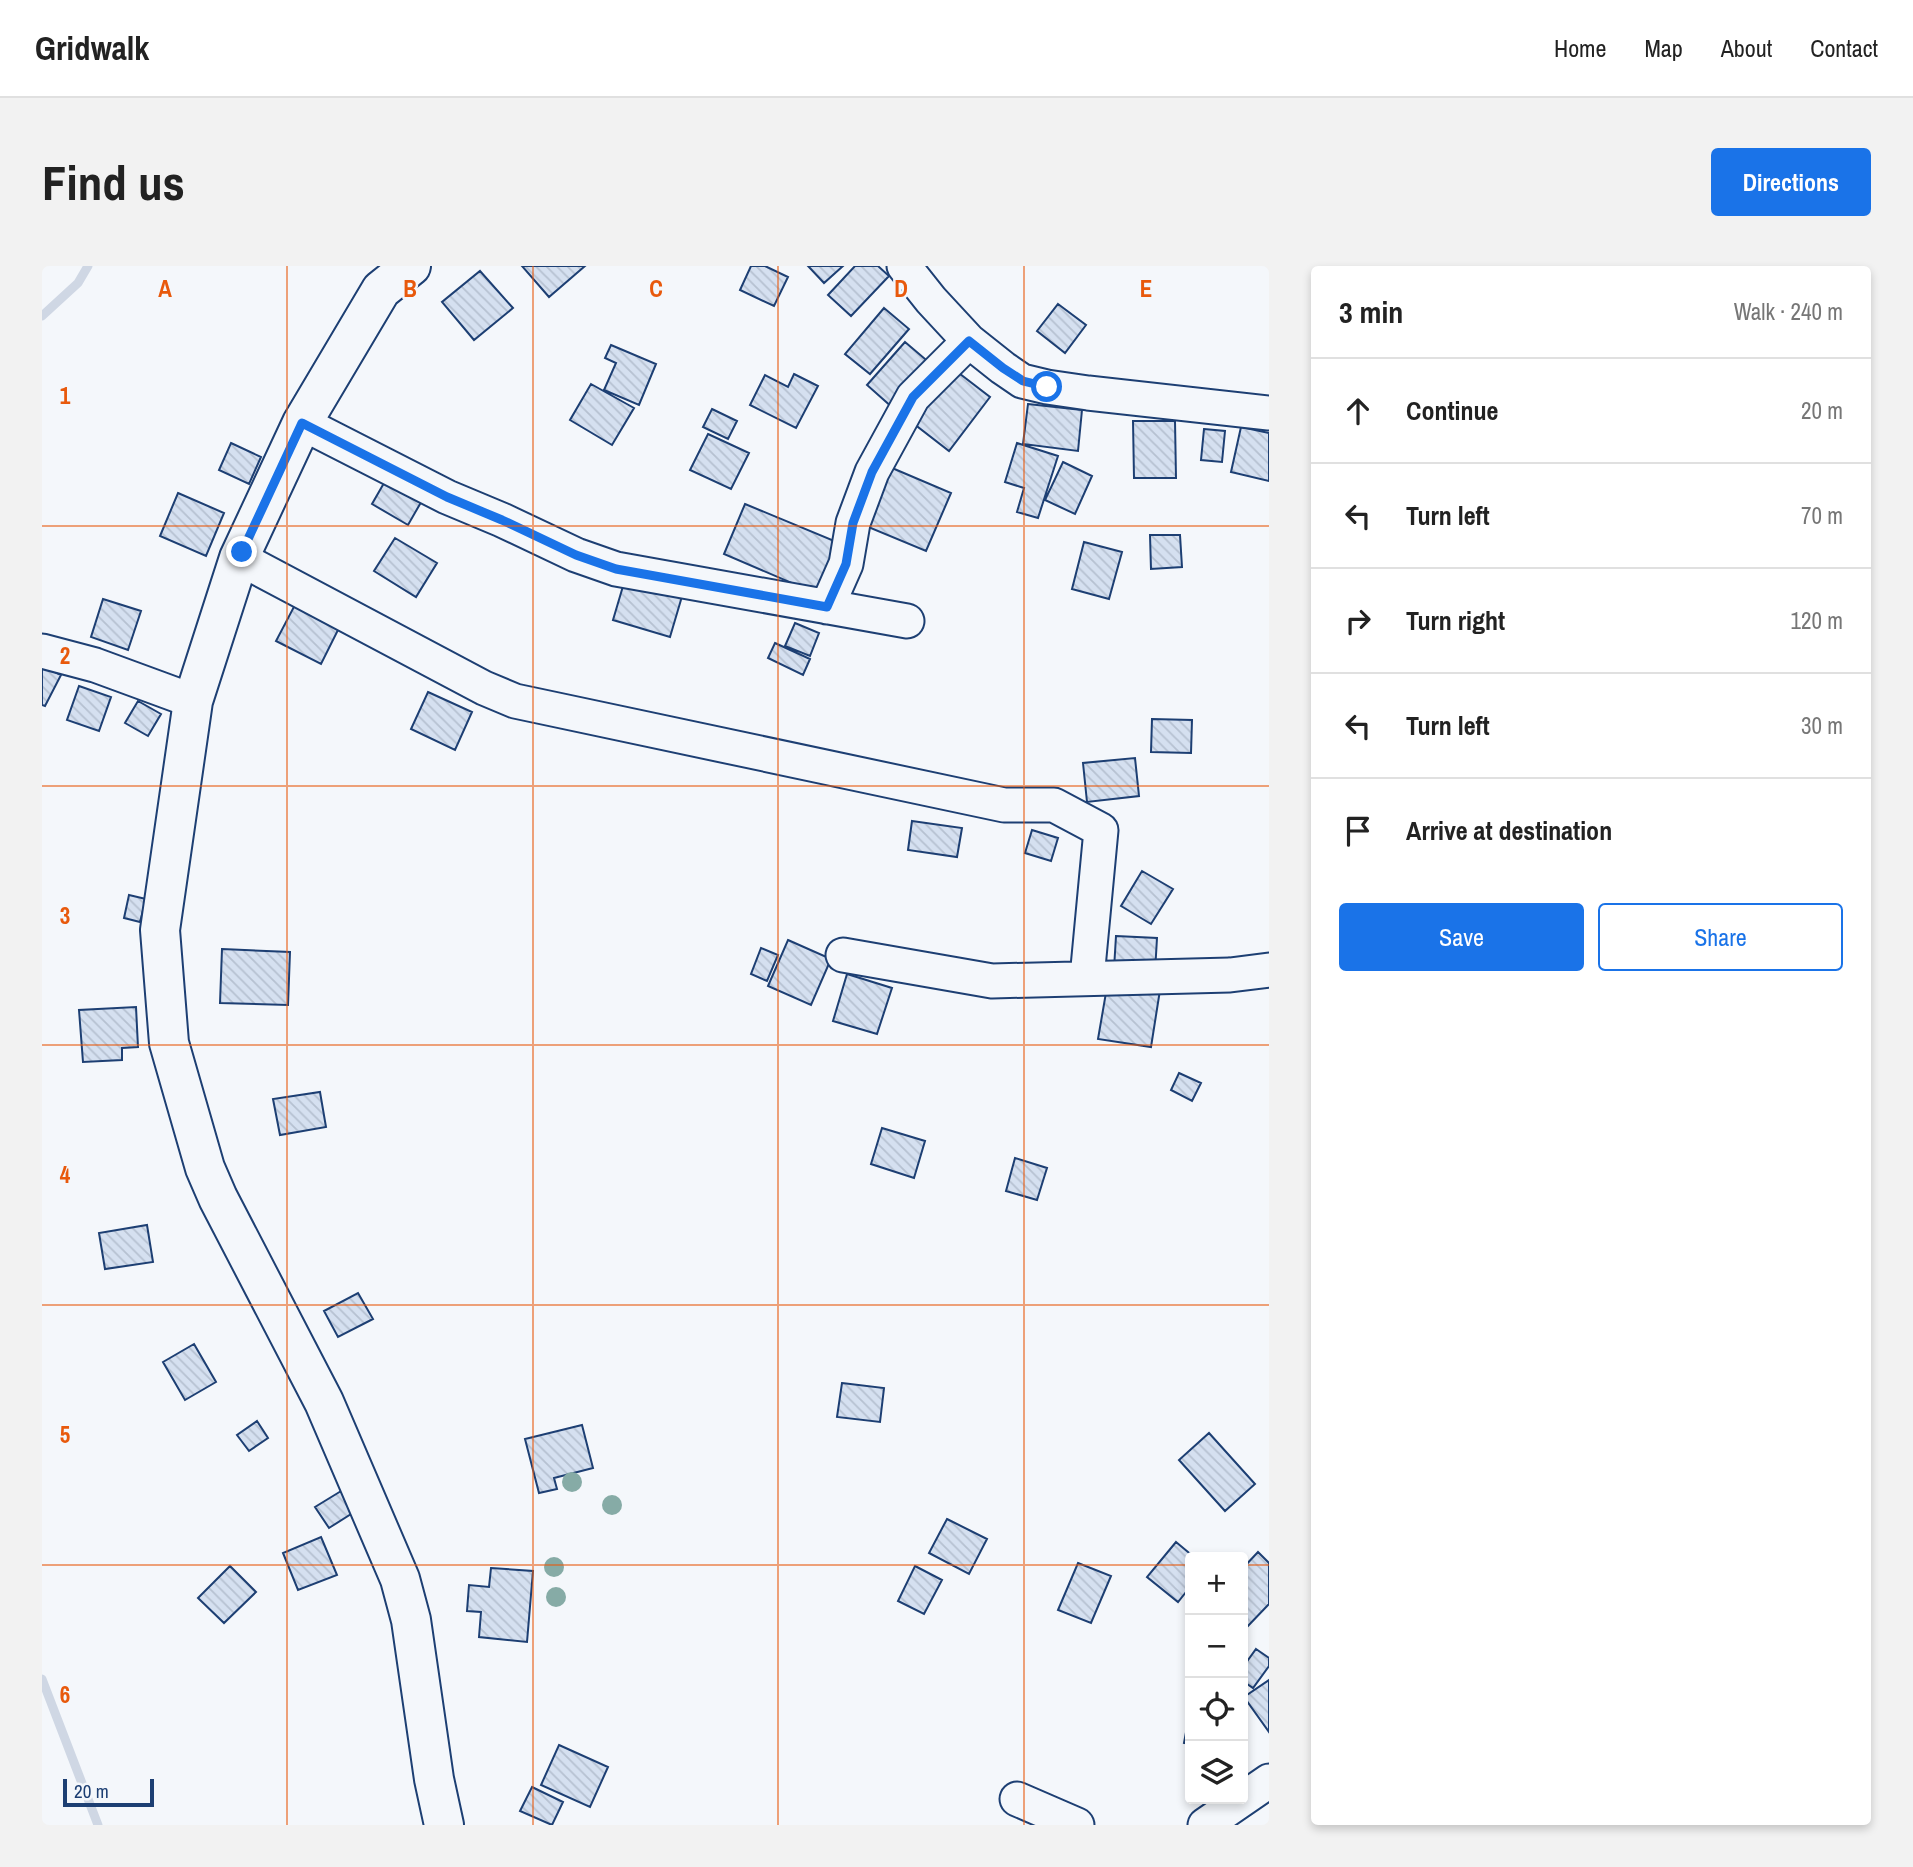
<!DOCTYPE html>
<html lang="en">
<head>
<meta charset="utf-8">
<style>
	body { margin:0; font-family:"Archivo Narrow",sans-serif; background:#f2f2f2; color:#222 }
	.controls { position:absolute; right:21px; bottom:21px; display:grid; overflow:hidden; border-radius:7px; box-shadow:0 4px 10px #0003 }
	.controls button { width:63px; height:63px; display:grid; place-items:center; padding:0; border:0; border-bottom:2px solid #e0e0e0; background:#fff; color:#222; font:35px sans-serif }
	.scale { position:absolute; left:21px; bottom:18px; width:91px; box-sizing:border-box; padding-left:7px; border:4px solid #1d3f73; border-top:0; font-size:19px; line-height:24px; white-space:nowrap; color:#1d3f73; -webkit-text-stroke:5px #f4f7fb; paint-order:stroke }
	.stop { position:absolute; width:21px; height:21px; margin:-16px; border:5px solid #1a73e8; border-radius:50%; background:#fff }
	.stop.end { background:#1a73e8; border-color:#fff; box-shadow:0 2px 7px #0008 }
	.list { margin:0; padding:0; list-style:none }
	h2 { display:flex; justify-content:space-between; align-items:center; height:91px; margin:0; padding:0 28px; font-size:30px }
	h2 small { font-size:23px; font-weight:400; color:#767676 }
	.list li { display:grid; grid-template-columns:46px 1fr auto; gap:21px; align-items:center; box-sizing:border-box; height:105px; padding:0 28px; border-top:2px solid #e0e0e0 }
	.list b { display:block; font-size:26px; white-space:nowrap }
	.list em { font-size:23px; font-style:normal; color:#767676 }
	.actions { display:flex; gap:14px; padding:21px 28px }
	.actions a { flex:1; padding:16px 0; border:2px solid #1a73e8; border-radius:7px; text-align:center; font-size:24px; color:#1a73e8 }
	.actions .main { background:#1a73e8; color:#fff }
	.icon { flex:none; width:38px; height:38px; fill:none; stroke:currentColor; stroke-width:2; stroke-linecap:round; stroke-linejoin:round }
	.map { position:relative; flex:none; width:1227px; height:1559px; overflow:hidden; border-radius:7px }
	header { display:flex; align-items:center; gap:42px; box-sizing:border-box; height:98px; padding:0 35px; background:#fff; border-bottom:2px solid #e0e0e0 }
	header strong { font-size:33px }
	nav { display:flex; gap:38px; margin-inline-start:auto; font-size:24px }
	.intro { display:flex; align-items:center; justify-content:space-between; box-sizing:border-box; height:168px; padding:0 42px }
	h1 { margin:0; font-size:49px }
	.button { padding:18px 32px; border-radius:7px; background:#1a73e8; color:#fff; font-size:24px; font-weight:700 }
	main { display:flex; gap:42px; padding:0 42px }
	aside { flex:1; background:#fff; border-radius:7px; box-shadow:0 4px 10px #0003 }
	.map>svg:first-child { display:block }
	.lines { fill:none; stroke-linecap:round; stroke-linejoin:round }
	.stream { stroke:#cfd7e4; stroke-width:9 }
	.building { fill:url(#building-back-hatch); stroke:#1d3f73; stroke-width:2 }
	.minor-casing { stroke:#1d3f73; stroke-width:37 }
	.major-casing { stroke:#1d3f73; stroke-width:42 }
	.minor { stroke:#f4f7fb; stroke-width:33 }
	.major { stroke:#f4f7fb; stroke-width:38 }
	.tree { fill:#86aba6 }
	.route { stroke:#1a73e8; stroke-width:9 }
	.grid { fill:none; stroke:#e8590c; stroke-width:2; stroke-opacity:0.55 }
	.grid-label { font-size:23px; text-anchor:middle; font-weight:bold; fill:#e8590c; stroke:#f4f7fb; stroke-width:5; stroke-linejoin:round; paint-order:stroke }
</style>
</head>
<body>
<header>
<strong>Gridwalk</strong>
<nav><a>Home</a><a>Map</a><a>About</a><a>Contact</a></nav>
</header>
<div class="intro"><h1>Find us</h1><a class="button">Directions</a></div>
<main>
<div class="map">
<svg width="1227" height="1559" viewBox="0 0 1227 1559">
	<defs>
		<pattern id="building-back-hatch" width="6" height="6" patternUnits="userSpaceOnUse" patternTransform="scale(1.75)"><rect width="6" height="6" fill="#d5e0f0"/><path d="M-1 5l2 2M0 0l6 6M5-1l2 2" fill="none" stroke="#b6c1d1"/></pattern>
	</defs>
	<rect width="100%" height="100%" fill="#f4f7fb"/>
	<g class="lines">
		<path class="stream" d="M0,50L36,17L46,0
			M0,1413L56,1559"/>
	</g>
	<path class="building" d="M480,0H543L507,31Z
		M709,0H723L746,11L732,40L698,24Z
		M766,0H801L782,17Z
		M813,0H836L847,10L809,50L786,29Z
		M438,5L471,42L432,74L400,36Z
		M1016,38L1044,59L1023,87L995,65Z
		M842,42L867,63L828,108L803,88Z
		M863,76L889,98L851,142L825,119Z
		M569,79L614,98L597,139L562,124L574,97L563,92Z
		M909,101L948,131L907,185L867,154Z
		M752,108L776,120L754,162L708,139L723,109L746,121Z
		M549,118L592,142L570,179L528,154Z
		M986,138L1040,144L1036,185L981,178Z
		M670,143L695,155L686,173L661,161Z
		M1091,155H1133L1134,212H1092Z
		M1199,161L1227,167V215L1189,206Z
		M1162,163L1183,165L1180,196L1159,194Z
		M666,168L707,187L689,223L648,204Z
		M189,177L219,191L207,218L177,204Z
		M975,177L1016,190L996,252L975,246L982,222L963,216Z
		M1021,196L1050,210L1033,248L1003,234Z
		M843,199L909,227L884,285L819,258Z
		M346,210L382,231L366,259L330,238Z
		M136,227L182,247L164,290L118,270Z
		M703,238L802,279L780,330L682,288Z
		M1108,269H1138L1140,301L1109,303Z
		M353,272L395,297L374,331L332,305Z
		M1042,276L1080,286L1067,333L1030,323Z
		M584,310L641,327L628,371L571,354Z
		M61,333L99,345L86,384L49,371Z
		M255,335L299,358L279,398L234,375Z
		M753,357L777,367L768,390L743,380Z
		M733,377L768,393L761,409L726,392Z
		M0,400L19,409L3,440L0,439Z
		M37,420L69,431L57,465L25,454Z
		M386,426L430,446L413,484L369,463Z
		M96,435L119,448L106,470L83,457Z
		M1110,453L1150,454L1149,487L1109,486Z
		M1093,492L1097,530L1045,536L1041,497Z
		M870,555L920,562L915,591L866,584Z
		M990,564L1016,572L1009,595L983,587Z
		M1100,605L1131,623L1109,658L1079,640Z
		M87,629L104,633L98,656L82,652Z
		M1074,670L1115,672L1113,706L1072,703Z
		M746,674L789,693L769,739L726,720Z
		M719,682L736,689L725,715L709,708Z
		M180,683L248,686L246,739L178,737Z
		M805,708L850,722L835,768L791,755Z
		M1066,715L1118,724L1109,781L1056,773Z
		M94,741L96,781L80,782V794L41,796L37,744Z
		M1137,807L1159,817L1150,835L1129,824Z
		M278,826L284,861L238,869L231,833Z
		M840,862L883,875L872,912L829,898Z
		M973,892L1005,902L995,934L964,925Z
		M105,959L111,996L63,1003L57,967Z
		M316,1027L331,1053L296,1071L282,1045Z
		M152,1078L174,1116L143,1134L121,1096Z
		M800,1117L842,1122L838,1156L795,1151Z
		M215,1155L226,1172L207,1185L195,1169Z
		M540,1159L551,1202L512,1212L515,1223L497,1227L483,1173Z
		M1167,1167L1213,1218L1183,1245L1137,1194Z
		M304,1222L317,1243L287,1262L273,1241Z
		M905,1253L945,1273L927,1308L887,1287Z
		M279,1271L295,1309L256,1324L241,1287Z
		M1134,1276L1152,1291H1148V1321L1136,1336L1105,1311Z
		M1216,1286L1227,1297V1338L1204,1362L1201,1359V1302Z
		M1036,1297L1069,1310L1049,1357L1016,1344Z
		M188,1300L214,1326L182,1357L156,1332Z
		M873,1300L900,1314L882,1348L856,1335Z
		M449,1302L491,1305L485,1376L437,1371L439,1346L425,1345L427,1319L447,1321Z
		M1214,1383L1227,1392V1400L1211,1422L1201,1415V1401Z
		M1227,1414V1466L1202,1431Z
		M1148,1445V1478L1142,1477Z
		M517,1479L566,1501L548,1541L499,1519Z
		M490,1521L521,1536L510,1559L478,1545Z"/>
	<g class="lines">
		<g class="minor-casing">
			<path id="minor" d="M862,0L889,34L927,75L961,102L980,115L1005,121L1046,127L1227,147
				M260,157L405,231L460,254L534,289L574,303L865,355
				M197,292L442,422L473,435L962,539H1012L1059,564L1045,712
				M785,341L804,298L811,257L830,206L871,131L927,75
				M0,385L53,399L151,435
				M801,689L950,715L1188,709L1227,704
				M975,1533L1035,1559
				M1163,1559L1227,1515"/>
		</g>
		<g class="major-casing">
			<path id="major" d="M369,0L339,24L260,157L197,292L151,435L118,664L127,777L163,902L176,932L282,1136L358,1313L369,1354L392,1513L402,1559"/>
		</g>
		<use href="#minor" class="minor"/>
		<use href="#major" class="major"/>
	</g>
	<g class="tree">
		<circle cx="530" cy="1216" r="10"/>
		<circle cx="570" cy="1239" r="10"/>
		<circle cx="512" cy="1301" r="10"/>
		<circle cx="514" cy="1331" r="10"/>
	</g>
	<g class="lines">
		<path class="route" d="M200,286L260,157L405,231L460,254L534,289L574,303L785,341L804,298L811,257L830,206L871,131L927,75L961,102L981,115L1005,121"/>
	</g>
	<path class="grid" d="M245,0V1559M491,0V1559M736,0V1559M982,0V1559M0,260H1227M0,520H1227M0,779H1227M0,1039H1227M0,1299H1148M1201,1299H1227"/>
	<g class="grid-label">
		<text x="123" y="31">A</text>
		<text x="368" y="31">B</text>
		<text x="614" y="31">C</text>
		<text x="859" y="31">D</text>
		<text x="1104" y="31">E</text>
		<text x="23" y="138">1</text>
		<text x="23" y="398">2</text>
		<text x="23" y="658">3</text>
		<text x="23" y="917">4</text>
		<text x="23" y="1177">5</text>
		<text x="23" y="1437">6</text>
	</g>
</svg>
<div class="controls">
<button>+</button>
<button>−</button>
<button><svg class="icon" aria-label="locate" viewBox="0 0 24 24"><circle cx="12" cy="12" r="6"/><path d="M12 2v4M12 18v4M2 12h4M18 12h4"/></svg></button>
<button><svg class="icon" aria-label="layers" viewBox="0 0 24 24"><path d="M12 4l9 5-9 5-9-5zM3 14l9 5 9-5"/></svg></button>
</div>
<div class="scale">20 m</div>
<div class="stop" style="left:1005px;top:121px"></div>
<div class="stop end" style="left:200px;top:286px"></div>
</div>
<aside>
<h2>3 min<small>Walk · 240 m</small></h2>
<ul class="list">
<li><svg class="icon" aria-label="ahead" viewBox="0 0 24 24"><path d="M12 20V5M6 11l6-6 6 6"/></svg><div><b>Continue</b></div><em>20 m</em></li>
<li><svg class="icon" aria-label="left" viewBox="0 0 24 24"><path d="M17 20v-9H6M10 6l-5 5 5 5"/></svg><div><b>Turn left</b></div><em>70 m</em></li>
<li><svg class="icon" aria-label="right" viewBox="0 0 24 24"><path d="M7 20v-9h11M14 6l5 5-5 5"/></svg><div><b>Turn right</b></div><em>120 m</em></li>
<li><svg class="icon" aria-label="left" viewBox="0 0 24 24"><path d="M17 20v-9H6M10 6l-5 5 5 5"/></svg><div><b>Turn left</b></div><em>30 m</em></li>
<li><svg class="icon" aria-label="arrive" viewBox="0 0 24 24"><path d="M6 21V4h12l-3 4 3 4H6"/></svg><div><b>Arrive at destination</b></div></li>
</ul>
<div class="actions"><a class="main">Save</a><a>Share</a></div>
</aside>
</main>
</body>
</html>
